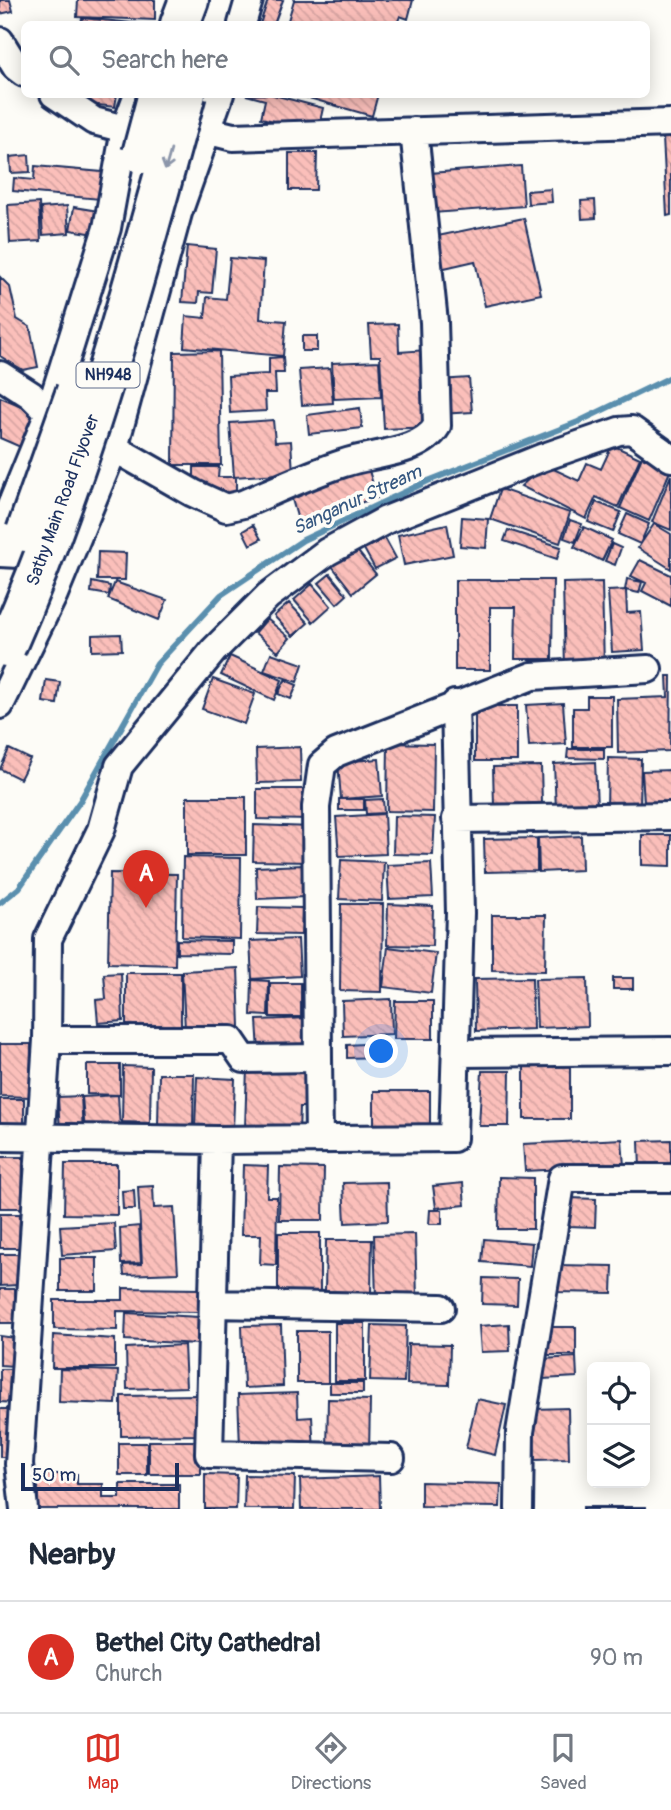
<!DOCTYPE html>
<html lang="en">
<head>
<meta charset="utf-8">
<style>
	body { margin:0; font-family:Pangolin,sans-serif; background:#f6f6f7; color:#1f2937 }
	.controls { position:absolute; right:21px; bottom:21px; display:grid; overflow:hidden; border-radius:10px; box-shadow:0 4px 18px #0003 }
	.controls button { width:63px; height:63px; display:grid; place-items:center; padding:0; border:0; border-bottom:2px solid #e0e1e3; background:#fff; color:#1f2937; font:35px sans-serif }
	.scale { position:absolute; left:21px; bottom:18px; width:158px; box-sizing:border-box; padding-left:7px; border:4px solid #1b2f5e; border-top:0; font-size:19px; line-height:24px; white-space:nowrap; color:#1b2f5e; -webkit-text-stroke:5px #fdfcf7; paint-order:stroke }
	.you { position:absolute; left:382px; top:1052px; width:24px; height:24px; margin:-18px; border:5px solid #fff; border-radius:50%; background:#1a73e8; box-shadow:0 0 0 10px #1a73e833 }
	.badge { display:grid; place-items:center; width:46px; height:46px; border-radius:50%; background:#d93025; color:#fff; font-size:23px; font-weight:700 }
	.pin { position:absolute; translate:-50% -58px; filter:drop-shadow(0 2px 4px #0008) }
	.pin::after { content:''; position:absolute; top:37px; width:24px; height:21px; background:inherit; clip-path:polygon(0 0,100% 0,50% 100%) }
	.list { margin:0; padding:0; list-style:none }
	h2 { display:flex; justify-content:space-between; align-items:center; height:91px; margin:0; padding:0 28px; font-size:30px }
	h2 small { font-size:23px; font-weight:400; color:#747a83 }
	.list li { display:grid; grid-template-columns:46px 1fr auto; gap:21px; align-items:center; box-sizing:border-box; height:112px; padding:0 28px; border-top:2px solid #e0e1e3 }
	.list b { display:block; font-size:26px; white-space:nowrap }
	.list p { margin:0; font-size:23px; white-space:nowrap; color:#747a83 }
	.list em { font-size:23px; font-style:normal; color:#747a83 }
	.icon { flex:none; width:38px; height:38px; fill:none; stroke:currentColor; stroke-width:2; stroke-linecap:round; stroke-linejoin:round }
	.map { position:relative; flex:none; width:671px; height:1509px; overflow:hidden }
	.search { position:absolute; background:#fff; box-shadow:0 4px 18px #0003; left:21px; right:21px; top:21px; height:77px; display:flex; align-items:center; gap:18px; box-sizing:border-box; padding:0 24px; border-radius:10px; color:#747a83; font-size:26px }
	.sheet { height:203px; background:#fff }
	nav { display:flex; justify-content:space-around; align-items:center; box-sizing:border-box; height:98px; border-top:2px solid #e0e1e3; background:#fff; font-size:19px; color:#747a83 }
	nav a { display:grid; justify-items:center; gap:4px }
	nav .on { color:#d93025 }
	.map>svg:first-child { display:block }
	.lines { fill:none; stroke-linecap:round; stroke-linejoin:round }
	.stream { stroke:#5a8fae; stroke-width:6 }
	.building { fill:url(#building-back-hatch); stroke:#1b2f5e; stroke-width:2 }
	.minor-casing { stroke:#1b2f5e; stroke-width:32 }
	.highway-casing { stroke:#1b2f5e; stroke-width:44 }
	.minor { stroke:#fdfcf7; stroke-width:26 }
	.highway { stroke:#fdfcf7; stroke-width:38 }
	.highway-bridge-casing { stroke:#1b2f5e; stroke-width:44; stroke-linecap:butt }
	.highway-bridge { stroke:#fdfcf7; stroke-width:38 }
	.oneway { stroke:#8c96aa }
	.labels { text-anchor:middle; dominant-baseline:central; stroke-width:7; stroke-linejoin:round; paint-order:stroke }
	.shield { fill:#fdfcf7; stroke:#5f6c8c; stroke-width:2 }
	.shield-label { font-size:16px; font-weight:bold; fill:#1b2f5e }
	.street-label { font-size:18px; fill:#1b2f5e; stroke:#fdfcf7 }
	.water-label { font-size:19px; font-style:italic; fill:#355780; stroke:#fdfcf7 }
</style>
</head>
<body>
<div class="map">
<svg width="671" height="1509" viewBox="0 0 671 1509">
	<defs>
		<pattern id="building-back-hatch" width="6" height="6" patternUnits="userSpaceOnUse" patternTransform="scale(1.75)"><rect width="6" height="6" fill="#fbbfba"/><path d="M-1 5l2 2M0 0l6 6M5-1l2 2" fill="none" stroke="#d7a4a2"/></pattern>
	</defs>
	<rect width="100%" height="100%" fill="#fdfcf7"/>
	<filter id="ink" filterUnits="userSpaceOnUse"><feTurbulence type="fractalNoise" baseFrequency=".0143" numOctaves="2"/><feDisplacementMap in="SourceGraphic" scale="14" xChannelSelector="R" yChannelSelector="G"/><feConvolveMatrix kernelMatrix="1 2 1 2 8 2 1 2 1" color-interpolation-filters="sRGB"/></filter>
	<g filter="url(#ink)">
		<g class="lines">
			<path class="stream" d="M0,903L19,888L80,801L157,664L221,595L303,540L428,481L578,422L671,377"/>
		</g>
		<path class="building" d="M0,0H10L13,11L0,14Z
			M78,0H155V20L77,17Z
			M268,0H283L274,24H260Z
			M294,0H413L408,19L400,16L397,24H287Z
			M82,18L142,24H81Z
			M74,94H117L115,107L73,102Z
			M270,94L323,108L318,131L261,118L265,100L246,95Z
			M295,94H378L372,116Z
			M663,137H671V215L667,216Z
			M289,153H317L316,190H289Z
			M29,155L30,172L11,173L10,157Z
			M35,166L102,172L100,199L13,191L14,178L34,180Z
			M521,166L524,206L433,213L430,173Z
			M551,189L552,202L528,204L527,191Z
			M595,200L596,218L582,219L581,201Z
			M39,203L41,241L10,243L8,205Z
			M67,206L69,233L43,235L41,208Z
			M74,207L105,212L102,235L70,230Z
			M524,218L541,294L485,306L475,261L440,269L433,237Z
			M187,246L216,249L212,293L199,292L198,303L182,302Z
			M230,258L264,261L260,319L286,321L283,356L184,347L186,316L205,318L207,297L226,299Z
			M0,277L10,287L17,319L30,327L38,367L23,370L0,356Z
			M398,324L399,352L427,350L431,427L384,429L380,356H371L369,325Z
			M302,336H317V351H302Z
			M219,351L221,465H173L174,352Z
			M283,357L284,373H275L276,393H265L266,411L230,413L228,376L269,374V358Z
			M379,361L381,397L334,399L332,363Z
			M330,368L333,403L302,405L299,370Z
			M469,378L472,412L441,414L439,380Z
			M0,397L41,414L25,449L0,438Z
			M360,408L362,428L309,434L307,415Z
			M273,420L275,442L291,441L293,473L234,477L230,423Z
			M612,445L640,458L618,507L596,497L586,519L521,486L545,465L579,481L587,463L601,469Z
			M642,457L671,469L649,521L620,508Z
			M194,467H219L218,477H236V499H219V489H194Z
			M368,467L377,498L298,520L289,489Z
			M671,475V530L652,522Z
			M500,489L570,513L560,543L490,519Z
			M596,502L621,512L613,532L588,522Z
			M627,514L649,524L640,544L618,534Z
			M462,517L488,519L486,548L460,546Z
			M570,520L582,524L575,542L564,538Z
			M447,524L453,555L404,565L398,535Z
			M654,524L671,534V569L638,548Z
			M253,525L261,539L250,545L243,531Z
			M584,527L612,540L602,561L574,547Z
			M508,530L561,547L557,559L504,541Z
			M385,538L396,558L375,569L364,549Z
			M612,544L621,548L615,565L605,561Z
			M355,548L376,574L353,593L332,566Z
			M98,552L126,553L125,580H97Z
			M640,560L671,575V606L642,591L646,583L631,576Z
			M330,574L347,595L337,604L319,583Z
			M627,579L642,582L639,593L625,590Z
			M455,580H553L552,659H515L516,607H490V670H455Z
			M92,582L110,586L109,595L91,592Z
			M115,582L167,600L159,620L108,599Z
			M602,582L604,668L565,669L563,583Z
			M312,584L331,606L313,622L294,600Z
			M626,590L627,613L641,612L644,650L612,652L608,591Z
			M289,603L308,623L293,636L274,616Z
			M267,619L290,638L278,652L255,633Z
			M121,634L122,650L92,651V635Z
			M271,653L303,664L297,682L264,671Z
			M230,656L282,680L274,700L221,675Z
			M667,676H671L670,751L618,753L617,699L668,697Z
			M213,679L255,694L244,724L202,709Z
			M46,680L60,682L57,704L43,702Z
			M285,680L297,685L291,699L278,694Z
			M587,696H612V747H573V708H587Z
			M563,703L566,744L529,746L526,705Z
			M475,706H517V761H475Z
			M388,743L434,744L433,812L387,811Z
			M300,747L301,782L257,783L256,749Z
			M9,749L30,759L20,779L0,769Z
			M568,749H604V759L567,758Z
			M608,758L641,759L640,808H607Z
			M379,759L382,796L341,799L338,762Z
			M595,762L597,807L556,809L554,764Z
			M541,766L542,804L494,806L493,767Z
			M671,770V802L644,803L642,771Z
			M257,789H311V820L257,819Z
			M187,797H246V855H187Z
			M339,799H364V810H339Z
			M383,799L384,813L366,814L365,800Z
			M384,814L386,854L339,856L336,817Z
			M394,816L435,817L433,855L393,854Z
			M254,825L312,827L311,862L253,861Z
			M642,835H671V866L642,865Z
			M581,836L582,870L539,872L538,838Z
			M537,838V871L485,872L484,839Z
			M183,857L241,858L240,939L182,937Z
			M341,860L384,862L382,901L339,899Z
			M431,863L433,897L389,899L387,865Z
			M303,865L305,897L257,899L256,867Z
			M110,873L177,874L175,965L108,963Z
			M341,904H383L382,992L340,991Z
			M388,904L433,906L432,946L387,945Z
			M258,907L302,908L301,935L257,934Z
			M492,915H546L545,971L492,970Z
			M298,939L300,976L252,979L250,941Z
			M177,940L232,941V954L177,953Z
			M388,947L436,953L431,993L383,987Z
			M238,968L240,1027L185,1029L182,971Z
			M121,973L123,1021L98,1023L96,1000L106,999L104,974Z
			M126,973H181V1027H126Z
			M532,978L533,1029L476,1031L475,979Z
			M587,978L588,1026L537,1028L535,979Z
			M613,978H633V989H613Z
			M252,980L269,981L268,1016L251,1015Z
			M270,983H301V1017H270Z
			M391,999L392,1034L343,1036L342,1001Z
			M395,1001H433V1039H394Z
			M311,1018L312,1049L259,1052L257,1020Z
			M380,1043V1057L347,1058V1045Z
			M0,1044H31L30,1097L0,1096Z
			M524,1062H570V1119H524Z
			M87,1065H120V1095L87,1094Z
			M123,1066L151,1067L150,1123L122,1122Z
			M247,1067L313,1069L312,1107H300L299,1131L245,1129Z
			M482,1071H510L509,1126H479Z
			M159,1074H194L193,1127H158Z
			M197,1077L235,1079L233,1129L195,1127Z
			M374,1091H430V1128H374Z
			M118,1095L120,1129L85,1131L82,1097Z
			M81,1096L83,1132L60,1133L58,1097Z
			M0,1099H24V1130H0Z
			M622,1139L624,1166L525,1171L523,1144Z
			M671,1140V1168L640,1169L639,1141Z
			M0,1157H23L22,1208H0Z
			M65,1164H117V1215L64,1214Z
			M243,1165L268,1166L267,1197H277L276,1265L260,1264L261,1235H241Z
			M280,1167L324,1168L323,1220H279Z
			M499,1177L533,1178V1229H498Z
			M387,1182L388,1221L345,1223L343,1183Z
			M463,1183L465,1205L436,1208L433,1186Z
			M153,1186L154,1208L174,1207L178,1273L124,1275L123,1265L142,1264L138,1187Z
			M134,1190L135,1209H123L122,1191Z
			M570,1198L596,1199L595,1227L569,1226Z
			M430,1210H442V1224H429Z
			M0,1214H20L19,1248H0Z
			M114,1223L116,1251L62,1255L60,1226Z
			M139,1226L141,1263L121,1264L120,1228Z
			M278,1233H320V1294H278Z
			M415,1234L417,1297L376,1298L374,1235Z
			M484,1239L532,1243L530,1266L482,1262Z
			M326,1240H372L371,1293L325,1291Z
			M0,1254H18V1285L0,1286Z
			M60,1258H97V1291H60Z
			M555,1265L613,1266L612,1293L555,1292Z
			M483,1278L518,1279L517,1305L482,1304Z
			M123,1288L200,1289L199,1312L117,1311V1330L54,1329V1300H123Z
			M0,1289H15V1323H0Z
			M126,1313L199,1317L198,1344L125,1340Z
			M335,1323H365V1381H335Z
			M509,1324L510,1351L481,1352L479,1326Z
			M281,1325L283,1386L244,1388L242,1326Z
			M372,1325L406,1326L404,1382L370,1381Z
			M543,1327H576V1355H543Z
			M297,1331H328V1383H297Z
			M53,1335L115,1339V1368H52Z
			M0,1336L16,1338L14,1366L0,1365Z
			M408,1344L450,1345L449,1385L407,1384Z
			M184,1345L186,1387L127,1389L126,1348Z
			M576,1357L577,1377L543,1379L542,1359Z
			M0,1369H16L15,1403L0,1402Z
			M60,1369L118,1371L116,1404L59,1402Z
			M330,1383H363V1393H330Z
			M297,1393L298,1418L312,1417L314,1451L240,1447L238,1395Z
			M198,1395L199,1435L121,1436V1396Z
			M328,1399L370,1400L369,1454L327,1452Z
			M477,1399L506,1405L495,1455L466,1448Z
			M568,1408L569,1459L535,1460L533,1409Z
			M0,1409H13V1457H0Z
			M149,1441H201V1474H149Z
			M119,1443H147V1475H119Z
			M38,1474H77V1484H103V1498H120V1484H179V1509H38Z
			M205,1474L237,1475L236,1509H205Z
			M245,1475L295,1476L294,1509H244Z
			M379,1476L380,1509H301L300,1479Z
			M421,1482L501,1484L500,1507L421,1506Z
			M583,1507H646V1509H583Z"/>
		<g class="lines">
			<g class="minor-casing">
				<path id="minor" d="M242,24L249,0
					M0,41L16,67L24,73
					M54,94L94,121L125,129
					M209,131L233,137L671,123
					M0,375L31,395L49,413
					M114,448L193,493L226,508L243,504C276,490 310,474 344,463C372,453 420,454 437,426L434,322L414,131
					M0,533L49,413L107,228L125,129L138,94
					M0,553L58,556
					M648,669L532,676L336,753L322,765L316,807L318,1058L244,1059L231,1040H47L48,939L101,830L119,766L214,650L268,596L327,552L386,520L541,458L619,431L632,430L671,458
					M0,705L54,594L114,448L178,213L220,94
					M456,819L671,816
					M458,1053L671,1051
					M318,1058L319,1139
					M0,1137L217,1140L453,1138L460,913L455,704
					M217,1140L209,1454L391,1458
					M213,1304L441,1308
					M24,1509L19,1464L47,1040
					M519,1509L520,1432L562,1178H671"/>
			</g>
			<g class="highway-casing">
				<path id="highway" d="M180,24L189,0"/>
			</g>
			<use href="#minor" class="minor"/>
			<use href="#highway" class="highway"/>
			<g class="highway-bridge-casing">
				<path id="highway-bridge" d="M142,154L158,94
					M26,532L76,391
					M6,647C85,469 134,282 186,94"/>
			</g>
			<use href="#highway-bridge" class="highway-bridge"/>
		</g>
		<defs><path id="oneway-shaft" d="M-6 0H5M1.5-3L5.5 0L1.5 3" fill="none" stroke-width="1.6" stroke-linecap="round" stroke-linejoin="round" transform="scale(1.75)"/></defs>
		<use class="oneway" href="#oneway-shaft" transform="translate(168 160) rotate(106)"/>
	</g>
	<g class="labels">
		<rect class="shield" x="76.5" y="362.5" width="63" height="25" rx="5"/>
		<g class="shield-label">
			<text x="108" y="375">NH948</text>
		</g>
		<g class="street-label">
			<text transform="translate(63 500) rotate(-70)">Sathy Main Road Flyover</text>
		</g>
		<g class="water-label">
			<text transform="translate(357 500) rotate(-25)">Sanganur Stream</text>
		</g>
	</g>
</svg>
<div class="controls">
<button><svg class="icon" aria-label="locate" viewBox="0 0 24 24"><circle cx="12" cy="12" r="6"/><path d="M12 2v4M12 18v4M2 12h4M18 12h4"/></svg></button>
<button><svg class="icon" aria-label="layers" viewBox="0 0 24 24"><path d="M12 4l9 5-9 5-9-5zM3 14l9 5 9-5"/></svg></button>
</div>
<div class="scale">50 m</div>
<div class="you"></div>
<div class="pin badge" style="left:146px;top:908px">A</div>
<div class="search"><svg class="icon" aria-label="search" viewBox="0 0 24 24"><circle cx="10" cy="10" r="6"/><path d="M15 15l6 6"/></svg>Search here</div>
</div>
<section class="sheet">
<h2>Nearby<small></small></h2>
<ul class="list">
<li><span class="badge">A</span><div><b>Bethel City Cathedral</b><p>Church</p></div><em>90 m</em></li>
</ul>
</section>
<nav>
<a class="on"><svg class="icon" aria-label="map" viewBox="0 0 24 24"><path d="M3 6l6-2 6 2 6-2v14l-6 2-6-2-6 2zM9 4v14M15 6v14"/></svg>Map</a>
<a><svg class="icon" aria-label="directions" viewBox="0 0 24 24"><path d="M12 3l9 9-9 9-9-9zM9 14v-3h6M13 9l2 2-2 2"/></svg>Directions</a>
<a><svg class="icon" aria-label="saved" viewBox="0 0 24 24"><path d="M7 4h10v16l-5-4-5 4z"/></svg>Saved</a>
</nav>
</body>
</html>
